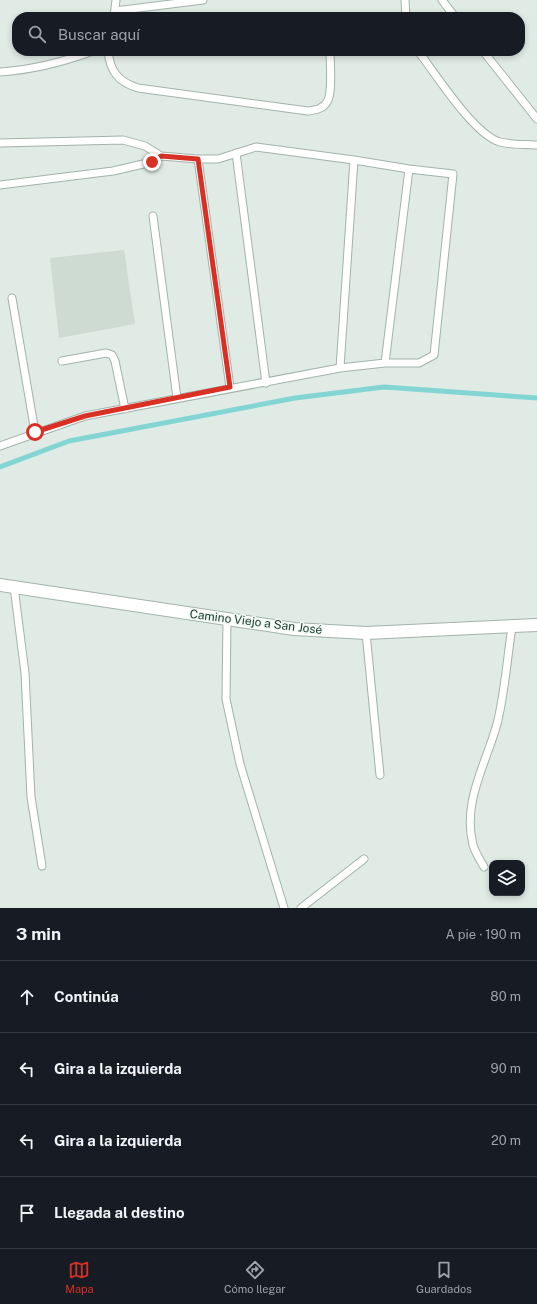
<!DOCTYPE html>
<html lang="es">
<head>
<meta charset="utf-8">
<style>
	body { margin:0; font-family:"Public Sans",sans-serif; background:#242831; color:#f1f3f6 }
	.controls { position:absolute; right:12px; bottom:12px; display:grid; overflow:hidden; border-radius:8px; box-shadow:0 2px 6px #0003 }
	.controls button { width:36px; height:36px; display:grid; place-items:center; padding:0; border:0; border-bottom:1px solid #363941; background:#171b24; color:#f1f3f6; font:20px sans-serif }
	.stop { position:absolute; width:12px; height:12px; margin:-9px; border:3px solid #d93025; border-radius:50%; background:#fff }
	.stop.end { background:#d93025; border-color:#fff; box-shadow:0 1px 4px #0008 }
	.list { margin:0; padding:0; list-style:none }
	h2 { display:flex; justify-content:space-between; align-items:center; height:52px; margin:0; padding:0 16px; font-size:17px }
	h2 small { font-size:13px; font-weight:400; color:#9ea1a6 }
	.list li { display:grid; grid-template-columns:26px 1fr auto; gap:12px; align-items:center; box-sizing:border-box; height:72px; padding:0 16px; border-top:1px solid #363941 }
	.list b { display:block; font-size:15px; white-space:nowrap }
	.list em { font-size:13px; font-style:normal; color:#9ea1a6 }
	.icon { flex:none; width:22px; height:22px; fill:none; stroke:currentColor; stroke-width:2; stroke-linecap:round; stroke-linejoin:round }
	.map { position:relative; flex:none; width:537px; height:908px; overflow:hidden }
	.search { position:absolute; background:#171b24; box-shadow:0 2px 6px #0003; left:12px; right:12px; top:12px; height:44px; display:flex; align-items:center; gap:10px; box-sizing:border-box; padding:0 14px; border-radius:16px; color:#9ea1a6; font-size:15px }
	.sheet { height:340px; background:#171b24 }
	nav { display:flex; justify-content:space-around; align-items:center; box-sizing:border-box; height:56px; border-top:1px solid #363941; background:#171b24; font-size:11px; color:#9ea1a6 }
	nav a { display:grid; justify-items:center; gap:2px }
	nav .on { color:#d93025 }
	.map>svg:first-child { display:block }
	.built { fill:#cddbd3 }
	.lines { fill:none; stroke-linecap:round; stroke-linejoin:round }
	.stream { stroke:#83d5d4; stroke-width:5 }
	.service-casing { stroke:#a2b3aa; stroke-width:9 }
	.tertiary-casing { stroke:#a2b3aa; stroke-width:14 }
	.service { stroke:#fff; stroke-width:7 }
	.tertiary { stroke:#fff; stroke-width:12 }
	.route { stroke:#d93025; stroke-width:5 }
	.labels { text-anchor:middle; dominant-baseline:central; stroke-width:3; stroke-linejoin:round; paint-order:stroke }
	.street-label { font-size:12px; fill:#1f3d30; stroke:#f0f8f3 }
</style>
</head>
<body>
<div class="map">
<svg width="537" height="908" viewBox="0 0 537 908">
	<rect width="100%" height="100%" fill="#dfebe4"/>
	<path class="built" d="M124,250L135,324L59,338L50,258Z"/>
	<g class="lines">
		<path class="stream" d="M0,467L69,441L295,398L384,387L537,398"/>
		<g class="service-casing">
			<path id="service" d="M405,0L406,17
				M442,0L455,17
				M115,11L203,0
				M114,17L116,0
				M108,51C110,71 118,82 138,88L308,111C315,110 323,109 327,102C333,93 330,63 330,51
				M418,51C435,73 474,135 500,142C511,145 525,144 537,145
				M483,51L537,119
				M0,72C32,70 63,62 93,51
				M0,143L123,140L145,146L161,156L198,159H218L256,147L354,160L340,368
				M236,153L266,383
				M198,159L230,387
				M0,185L113,171L152,162L161,156
				M153,216L177,398
				M12,298L35,432
				M62,361L106,353L112,355L115,361L125,409
				M385,363L409,169
				M0,446L85,416L340,368L385,363H419L434,355L453,174L409,169L354,160
				M14,587L25,673L31,797L42,866
				M227,619L226,699L240,764L284,908
				M366,633L380,775
				M484,867C480,860 475,852 473,845C462,802 486,764 497,724C505,692 507,659 512,627
				M301,908L364,859"/>
		</g>
		<g class="tertiary-casing">
			<path id="tertiary" d="M0,585L294,629L366,633L537,625"/>
		</g>
		<use href="#service" class="service"/>
		<use href="#tertiary" class="tertiary"/>
	</g>
	<g class="lines">
		<path class="route" d="M35,432L85,416L230,387L198,159L161,156L152,162"/>
	</g>
	<g class="labels">
		<g class="street-label">
			<text transform="translate(256 622) rotate(7)">Camino Viejo a San José</text>
		</g>
	</g>
</svg>
<div class="controls">
<button><svg class="icon" aria-label="layers" viewBox="0 0 24 24"><path d="M12 4l9 5-9 5-9-5zM3 14l9 5 9-5"/></svg></button>
</div>
<div class="stop" style="left:35px;top:432px"></div>
<div class="stop end" style="left:152px;top:162px"></div>
<div class="search"><svg class="icon" aria-label="search" viewBox="0 0 24 24"><circle cx="10" cy="10" r="6"/><path d="M15 15l6 6"/></svg>Buscar aquí</div>
</div>
<section class="sheet">
<h2>3 min<small>A pie · 190 m</small></h2>
<ul class="list">
<li><svg class="icon" aria-label="ahead" viewBox="0 0 24 24"><path d="M12 20V5M6 11l6-6 6 6"/></svg><div><b>Continúa</b></div><em>80 m</em></li>
<li><svg class="icon" aria-label="left" viewBox="0 0 24 24"><path d="M17 20v-9H6M10 6l-5 5 5 5"/></svg><div><b>Gira a la izquierda</b></div><em>90 m</em></li>
<li><svg class="icon" aria-label="left" viewBox="0 0 24 24"><path d="M17 20v-9H6M10 6l-5 5 5 5"/></svg><div><b>Gira a la izquierda</b></div><em>20 m</em></li>
<li><svg class="icon" aria-label="arrive" viewBox="0 0 24 24"><path d="M6 21V4h12l-3 4 3 4H6"/></svg><div><b>Llegada al destino</b></div></li>
</ul>
</section>
<nav>
<a class="on"><svg class="icon" aria-label="map" viewBox="0 0 24 24"><path d="M3 6l6-2 6 2 6-2v14l-6 2-6-2-6 2zM9 4v14M15 6v14"/></svg>Mapa</a>
<a><svg class="icon" aria-label="directions" viewBox="0 0 24 24"><path d="M12 3l9 9-9 9-9-9zM9 14v-3h6M13 9l2 2-2 2"/></svg>Cómo llegar</a>
<a><svg class="icon" aria-label="saved" viewBox="0 0 24 24"><path d="M7 4h10v16l-5-4-5 4z"/></svg>Guardados</a>
</nav>
</body>
</html>
